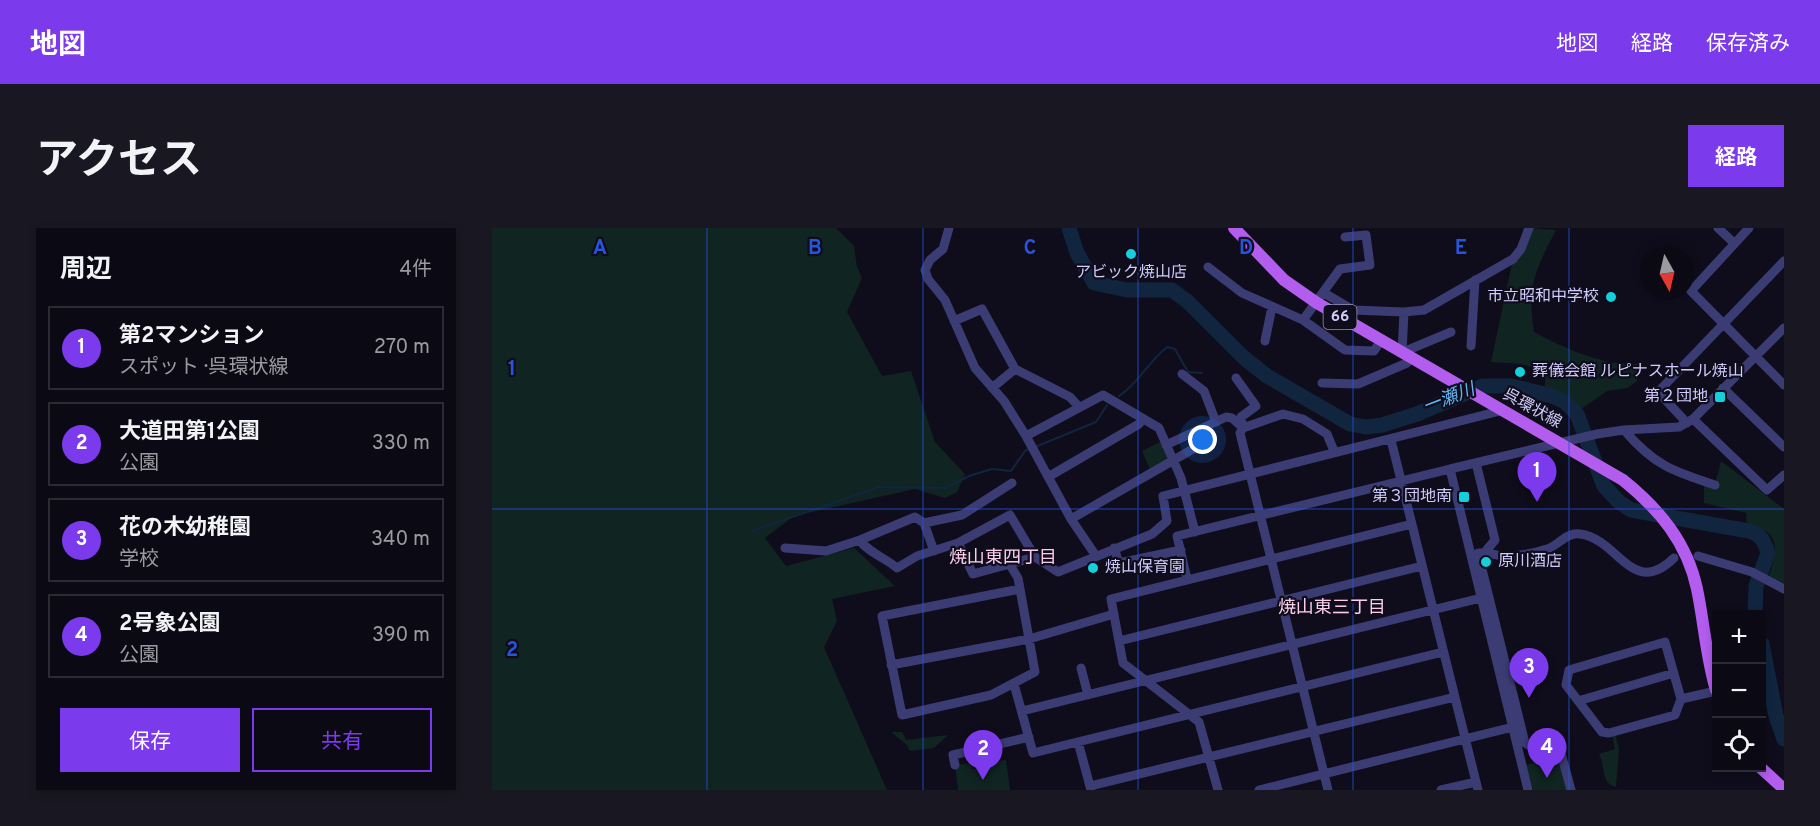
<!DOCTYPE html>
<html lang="ja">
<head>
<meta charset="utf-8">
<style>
	body { margin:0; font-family:Overpass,"Noto Sans JP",sans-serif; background:#191822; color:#f1f3f6 }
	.controls { position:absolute; right:18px; bottom:18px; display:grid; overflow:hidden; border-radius:0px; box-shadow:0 3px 9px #0003 }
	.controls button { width:54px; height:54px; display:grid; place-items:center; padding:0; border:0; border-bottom:2px solid #2b2b34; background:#0b0a14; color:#f1f3f6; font:30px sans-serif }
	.compass { position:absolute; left:1148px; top:18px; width:54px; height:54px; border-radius:50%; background:#0b0a14; box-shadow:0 3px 9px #0003; rotate:172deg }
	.you { position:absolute; left:711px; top:212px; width:21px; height:21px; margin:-15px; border:4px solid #fff; border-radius:50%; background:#1a73e8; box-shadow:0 0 0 9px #1a73e833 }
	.badge { display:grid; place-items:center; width:39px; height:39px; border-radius:50%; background:#7c3aed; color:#fff; font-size:20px; font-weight:700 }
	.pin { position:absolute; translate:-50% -50px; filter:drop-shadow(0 2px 3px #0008) }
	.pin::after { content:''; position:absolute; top:32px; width:21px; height:18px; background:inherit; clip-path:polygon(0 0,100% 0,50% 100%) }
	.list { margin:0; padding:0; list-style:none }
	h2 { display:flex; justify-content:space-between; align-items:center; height:78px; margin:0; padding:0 24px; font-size:26px }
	h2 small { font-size:20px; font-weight:400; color:#9a9aa0 }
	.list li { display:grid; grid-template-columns:39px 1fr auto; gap:18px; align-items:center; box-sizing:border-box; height:84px; margin:0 12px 12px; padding:0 12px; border:2px solid #2b2b34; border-radius:0px }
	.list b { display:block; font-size:22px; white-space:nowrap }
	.list p { margin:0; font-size:20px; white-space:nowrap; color:#9a9aa0 }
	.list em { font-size:20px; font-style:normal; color:#9a9aa0 }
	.actions { display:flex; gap:12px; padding:18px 24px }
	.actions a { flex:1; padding:14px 0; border:2px solid #7c3aed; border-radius:0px; text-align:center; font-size:21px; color:#7c3aed }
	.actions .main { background:#7c3aed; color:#fff }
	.icon { flex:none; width:33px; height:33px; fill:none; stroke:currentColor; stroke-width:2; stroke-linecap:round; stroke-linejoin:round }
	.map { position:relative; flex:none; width:1292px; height:562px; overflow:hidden; border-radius:0px }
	header { display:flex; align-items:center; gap:36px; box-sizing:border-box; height:84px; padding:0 30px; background:#7c3aed; color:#fff }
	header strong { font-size:28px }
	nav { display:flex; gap:33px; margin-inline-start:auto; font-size:21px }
	.intro { display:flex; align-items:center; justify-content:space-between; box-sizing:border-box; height:144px; padding:0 36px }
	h1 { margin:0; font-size:42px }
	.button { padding:15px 27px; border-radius:0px; background:#7c3aed; color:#fff; font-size:21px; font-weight:700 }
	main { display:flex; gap:36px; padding:0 36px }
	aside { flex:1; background:#0b0a14; border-radius:0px; box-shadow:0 3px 9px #0003 }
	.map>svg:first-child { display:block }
	.green { fill:#102422 }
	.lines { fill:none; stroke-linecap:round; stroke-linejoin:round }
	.stream { stroke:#11253f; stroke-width:2 }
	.river { stroke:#11253f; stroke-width:15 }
	.minor { stroke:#3c3c75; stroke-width:9 }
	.major { stroke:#b35def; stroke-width:12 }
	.grid { fill:none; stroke:#2654da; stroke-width:1.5; stroke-opacity:0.55 }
	.poi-dot { fill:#15cfdc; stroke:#0f0d1b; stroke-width:2 }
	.labels { text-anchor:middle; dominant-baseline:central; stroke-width:4.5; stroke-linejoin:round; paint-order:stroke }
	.shield { fill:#0f0d1b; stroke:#9592b7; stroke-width:1.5 }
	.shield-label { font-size:15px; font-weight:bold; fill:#cfcbfa }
	.poi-label { font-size:16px; fill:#cfcbfa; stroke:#0f0d1b; text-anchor:end }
	.street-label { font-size:16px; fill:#cfcbfa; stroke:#0f0d1b }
	.water-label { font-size:18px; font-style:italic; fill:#63b4f0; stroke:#0f0d1b }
	.neighbourhood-label { font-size:18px; fill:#facdeb; stroke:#0f0d1b }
	.grid-label { font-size:20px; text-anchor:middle; font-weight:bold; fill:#2654da; stroke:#0f0d1b; stroke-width:4.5; stroke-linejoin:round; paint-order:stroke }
</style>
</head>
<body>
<header>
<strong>地図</strong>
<nav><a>地図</a><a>経路</a><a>保存済み</a></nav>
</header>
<div class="intro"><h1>アクセス</h1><a class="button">経路</a></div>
<main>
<aside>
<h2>周辺<small>4件</small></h2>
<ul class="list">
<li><span class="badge">1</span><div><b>第2マンション</b><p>スポット · 呉環状線</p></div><em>270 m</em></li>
<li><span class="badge">2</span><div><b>大道田第1公園</b><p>公園</p></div><em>330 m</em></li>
<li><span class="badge">3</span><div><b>花の木幼稚園</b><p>学校</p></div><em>340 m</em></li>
<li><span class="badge">4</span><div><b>2号象公園</b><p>公園</p></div><em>390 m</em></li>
</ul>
<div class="actions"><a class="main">保存</a><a>共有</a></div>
</aside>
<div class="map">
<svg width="1292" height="562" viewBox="0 0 1292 562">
	<rect width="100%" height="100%" fill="#0f0d1b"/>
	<path class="green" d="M0,0H344L362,18L365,39L370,50L355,84L390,148L419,143L443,214L473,246L465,264L453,270L423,261L302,288L273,310L294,338L362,320L403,358L340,371L345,393L332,419L395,562H0Z
		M1037,0L1064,2C1043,43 1035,57 1042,104C1072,120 1111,138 1146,136L1145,153L1136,160L1115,163L1088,182L1075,170L1053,162V147C1038,133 1018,136 999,134L1021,31Z
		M672,212L680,232L659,244L650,223Z
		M1229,233L1292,281V357L1277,348C1286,321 1289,303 1255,297L1254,285L1212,275V255L1223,257Z
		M399,504H410L414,512L456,507L442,520L418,523L415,517Z
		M1123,505L1127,521L1124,559C1108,555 1114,539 1107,526L1123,521L1120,506Z
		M1062,529L1070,539L1076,562H1041L1034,537Z
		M514,532L518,562H466L463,537L479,535L480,541L494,539V534Z"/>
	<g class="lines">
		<path class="stream" d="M627,168C647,155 656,134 675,119L683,121L696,144L710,145
			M543,219L604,194L615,177
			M260,303L387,259L454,260L477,248L500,241L519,243L533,223L537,221"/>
		<path class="river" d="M577,0L585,25L602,55L635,62H680L695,73L751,129L775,148L858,196L874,199L890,197L925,186L991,158H1020L1060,168L1073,174L1085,186L1112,258L1127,274L1139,282L1257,303C1270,307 1272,313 1276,325L1264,358L1263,386
			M1270,416L1284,488L1292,511"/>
		<path class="minor" d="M457,0L451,21L438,32L433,42L436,51L453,72L483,140L512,173L534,208L579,291L604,328
			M1226,0L1242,15
			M1257,0L1199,63L1292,157
			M716,39L750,65L811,92L853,122L882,123L888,114
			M832,65L861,82L912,84L932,82L1021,31L1029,21L1037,0
			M811,92L848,41L878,37L874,7L853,9
			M462,93L490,81L523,141L578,169L587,179
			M773,113L780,79
			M979,118L983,52
			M916,122L959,104
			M910,125L912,84
			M690,146L712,163L724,194
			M744,150L764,178L749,189L751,200
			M830,155L866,156L915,135
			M500,160L523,141
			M1231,160L1292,219
			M1201,191L1275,262L1292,247
			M1195,195L1166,164L1292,33
			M1132,202C1162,237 1180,243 1223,257
			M534,208L611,167L667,200L689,250L703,304
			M899,212L986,562
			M674,217L734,189L740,190L751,200
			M984,235L1003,312L993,324
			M556,249L647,196L651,191
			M579,291L701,221
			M432,295L470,287L520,255
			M368,312C374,323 395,331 405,340L425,328L466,315L518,287L543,329
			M466,315L481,346L543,329L566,344L660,306L675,293L671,268L1008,183
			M293,320L334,323L368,312L423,289L432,295L442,323
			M622,320L627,335L689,322
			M1206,328L1260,344L1292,361
			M518,337L526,350L543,444L499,467L410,487L390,388L528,361
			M695,351L685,308L958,241
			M627,413L930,338
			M1173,414L1189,471L1183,487L1117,505L1110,504L1074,457L1077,442Z
			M399,437L537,411L622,386
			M589,440L596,467
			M522,456L541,525L951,424
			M1189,471L1224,463
			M1086,473L1182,445
			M530,483L989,370
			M586,514L599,562
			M463,537L461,527L537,509
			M598,558L963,469
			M726,562L707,494L631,435L619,371L920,296
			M767,562L1021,499
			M836,562L748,205L751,200L791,186L811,191L835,206L842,223
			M949,562L984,554
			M1036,562L958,241L1105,206L1132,202L1187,199L1201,191L1292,100
			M1079,562L1070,529L1064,522L1038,518L1033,515L986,325C996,323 1004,328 1013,328C1026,328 1043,325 1055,321C1066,318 1074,304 1088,306C1127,311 1140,371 1182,330"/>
		<path class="major" d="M742,0L792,52L825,75L1131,252C1167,281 1195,314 1205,361C1212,394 1214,429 1224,462
			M1269,540L1292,561"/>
	</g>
	<path class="grid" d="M215,0V562M431,0V562M646,0V562M861,0V562M1077,0V562M0,281H1292"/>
	<g class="poi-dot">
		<circle cx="639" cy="26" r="6"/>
		<circle cx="1119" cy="69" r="6"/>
		<circle cx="1028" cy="144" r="6"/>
		<rect x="1222" y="163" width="12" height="12" rx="3"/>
		<rect x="966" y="263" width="12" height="12" rx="3"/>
		<circle cx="994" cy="334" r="6"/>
		<circle cx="601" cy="340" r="6"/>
	</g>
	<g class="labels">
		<rect class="shield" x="831.5" y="77" width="33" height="24" rx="4.5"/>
		<g class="shield-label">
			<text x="848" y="89">66</text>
		</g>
		<g class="poi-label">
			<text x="639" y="45" text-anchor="middle">アビック焼山店</text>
			<text x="1107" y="69">市立昭和中学校</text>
			<text x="1040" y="144" text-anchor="start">葬儀会館 ルピナスホール焼山</text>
			<text x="1216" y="169">第２団地</text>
			<text x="960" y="269">第３団地南</text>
			<text x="1006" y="334" text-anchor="start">原川酒店</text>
			<text x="613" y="340" text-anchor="start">焼山保育園</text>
		</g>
		<g class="street-label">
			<text transform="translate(1040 181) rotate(29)">呉環状線</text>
		</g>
		<g class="water-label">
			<text transform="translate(957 171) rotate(-21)">一瀬川</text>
		</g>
		<g class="neighbourhood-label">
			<text x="511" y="330">焼山東四丁目</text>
			<text x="840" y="380">焼山東三丁目</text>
		</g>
	</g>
	<g class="grid-label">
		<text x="108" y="26">A</text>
		<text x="323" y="26">B</text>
		<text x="538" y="26">C</text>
		<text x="754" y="26">D</text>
		<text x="969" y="26">E</text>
		<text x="20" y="147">1</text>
		<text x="20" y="428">2</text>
	</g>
</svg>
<div class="controls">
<button>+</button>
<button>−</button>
<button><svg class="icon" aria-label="locate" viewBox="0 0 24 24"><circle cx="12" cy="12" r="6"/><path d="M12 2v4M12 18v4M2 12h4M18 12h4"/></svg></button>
</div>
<svg class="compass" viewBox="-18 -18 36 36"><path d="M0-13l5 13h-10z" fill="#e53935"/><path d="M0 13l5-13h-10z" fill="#9a9aa0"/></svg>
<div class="you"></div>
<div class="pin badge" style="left:1045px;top:274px">1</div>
<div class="pin badge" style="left:491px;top:552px">2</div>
<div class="pin badge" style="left:1037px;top:470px">3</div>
<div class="pin badge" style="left:1055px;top:550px">4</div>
</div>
</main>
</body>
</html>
